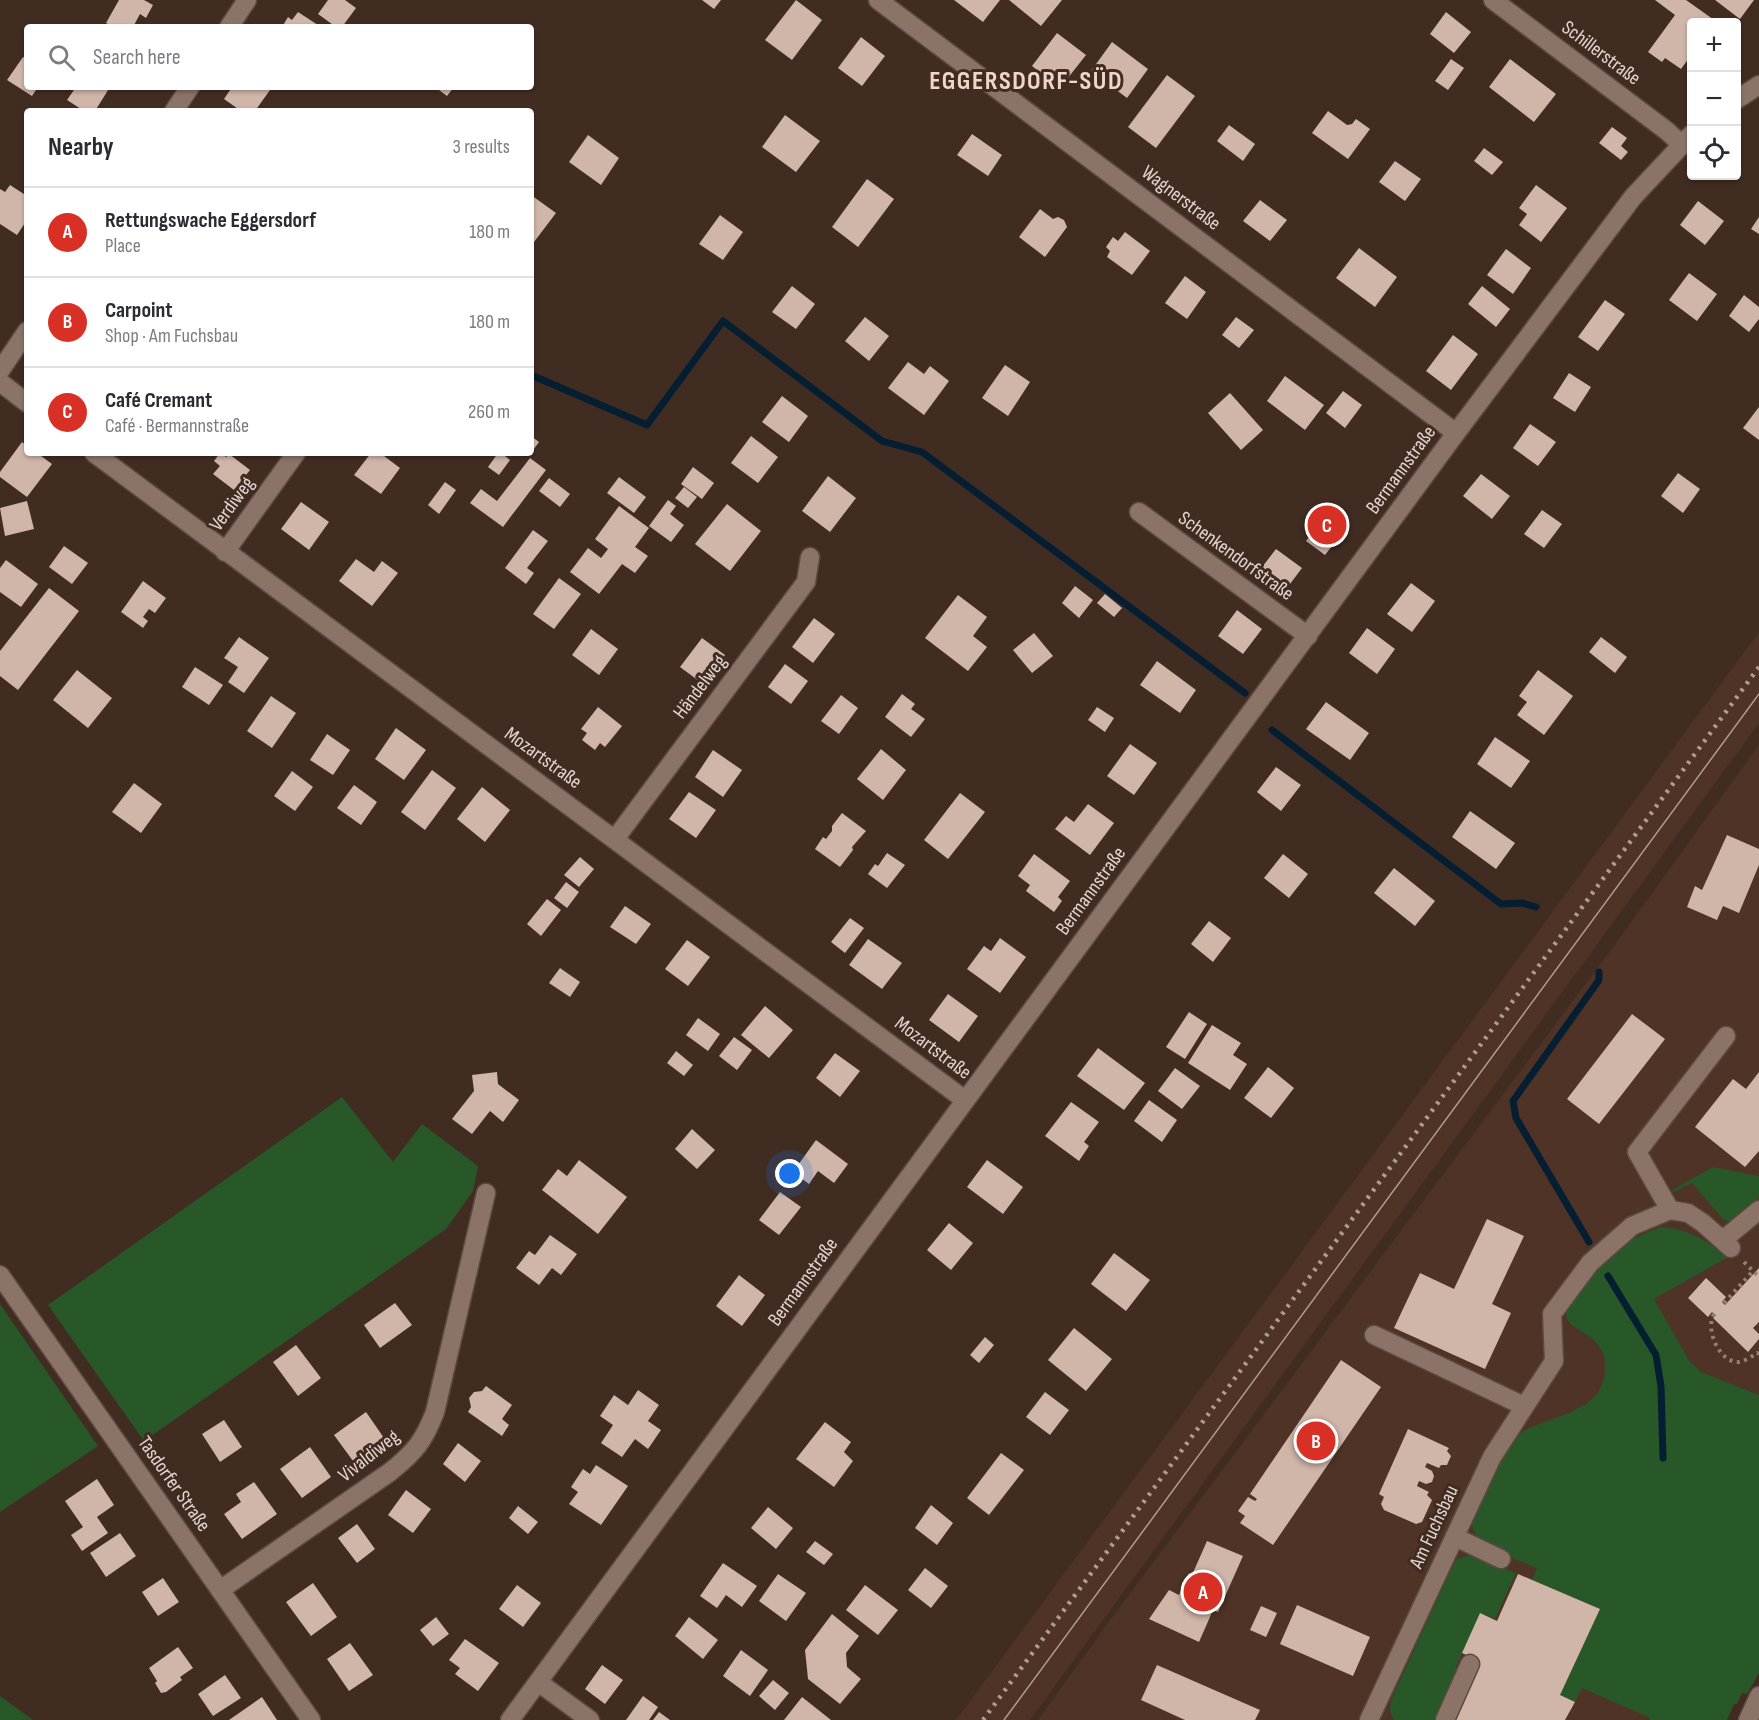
<!DOCTYPE html>
<html lang="en">
<head>
<meta charset="utf-8">
<style>
	body { margin:0; font-family:"Sofia Sans Condensed",sans-serif; background:#f2f2f3; color:#2b2b33 }
	.controls { position:absolute; right:18px; top:18px; display:grid; overflow:hidden; border-radius:6px; box-shadow:0 2px 4px #0004 }
	.controls button { width:54px; height:54px; display:grid; place-items:center; padding:0; border:0; border-bottom:2px solid #e1e1e2; background:#fff; color:#2b2b33; font:30px sans-serif }
	.you { position:absolute; left:790px; top:1174px; width:21px; height:21px; margin:-15px; border:4px solid #fff; border-radius:50%; background:#1a73e8; box-shadow:0 0 0 9px #1a73e833 }
	.badge { display:grid; place-items:center; width:39px; height:39px; border-radius:50%; background:#d93025; color:#fff; font-size:20px; font-weight:700 }
	.pin { position:absolute; translate:-50% -50%; border:3px solid #fff; box-shadow:0 2px 6px #0006 }
	.list { margin:0; padding:0; list-style:none }
	h2 { display:flex; justify-content:space-between; align-items:center; height:78px; margin:0; padding:0 24px; font-size:26px }
	h2 small { font-size:20px; font-weight:400; color:#7c7c81 }
	.list li { display:grid; grid-template-columns:39px 1fr auto; gap:18px; align-items:center; box-sizing:border-box; height:90px; padding:0 24px; border-top:2px solid #e1e1e2 }
	.list b { display:block; font-size:22px; white-space:nowrap }
	.list p { margin:0; font-size:20px; white-space:nowrap; color:#7c7c81 }
	.list em { font-size:20px; font-style:normal; color:#7c7c81 }
	.icon { flex:none; width:33px; height:33px; fill:none; stroke:currentColor; stroke-width:2; stroke-linecap:round; stroke-linejoin:round }
	.map { position:relative; flex:none; width:1759px; height:1720px; overflow:hidden }
	.search { position:absolute; background:#fff; box-shadow:0 2px 4px #0004; left:24px; top:24px; width:510px; height:66px; display:flex; align-items:center; gap:15px; box-sizing:border-box; padding:0 21px; border-radius:6px; color:#7c7c81; font-size:22px }
	.panel { position:absolute; background:#fff; box-shadow:0 2px 4px #0004; left:24px; top:108px; width:510px; height:348px; border-radius:6px }
	.map>svg:first-child { display:block }
	.built { fill:#4e3326 }
	.green { fill:#285828 }
	.lines { fill:none; stroke-linecap:round; stroke-linejoin:round }
	.stream { stroke:#061e32; stroke-width:7 }
	.building { fill:#d0b5a9 }
	.minor-casing { stroke:#5c4a42; stroke-width:21 }
	.path { stroke:#938179; stroke-width:4; stroke-dasharray:3 4.5; stroke-linecap:butt }
	.minor { stroke:#8c7368; stroke-width:18 }
	.tram { stroke:#ad9d95; stroke-width:1.5 }
	.rail { stroke:#ad9d95; stroke-width:4.5; stroke-dasharray:3 6; stroke-linecap:butt }
	.labels { text-anchor:middle; dominant-baseline:central; stroke-width:6; stroke-linejoin:round; paint-order:stroke }
	.street-label { font-size:20px; fill:#e3d5cf; stroke:#412c22 }
	.district-label { font-size:26px; font-weight:bold; letter-spacing:1.5px; fill:#f1d5c9; stroke:#412c22 }
</style>
</head>
<body>
<div class="map">
<svg width="1759" height="1720" viewBox="0 0 1759 1720">
	<rect width="100%" height="100%" fill="#412c22"/>
	<path class="built" d="M1759,632V723L1030,1720H956Z
		M1759,745V1611L1686,1720H1038L1105,1627L1616,943Z"/>
	<path class="green" d="M342,1097L393,1162L422,1124L478,1166L473,1191L446,1229L144,1441L48,1305Z
		M1713,1167L1759,1176V1198L1731,1221H1726L1722,1218L1692,1183L1674,1192L1672,1190Z
		M1660,1227C1690,1229 1704,1239 1728,1257L1654,1299L1690,1362L1701,1372L1759,1395V1673L1747,1694L1742,1693L1737,1704H1734L1727,1720H1649L1650,1718L1582,1688L1575,1702L1560,1695L1600,1609L1532,1580L1537,1568C1515,1558 1473,1548 1471,1520C1481,1498 1496,1454 1512,1439C1535,1419 1582,1417 1599,1391C1603,1384 1605,1376 1605,1369C1608,1332 1567,1334 1566,1314C1565,1297 1613,1253 1627,1243C1637,1236 1649,1232 1660,1227Z
		M0,1304L98,1446L0,1512Z
		M1471,1555L1516,1573L1495,1619L1480,1613L1456,1667L1460,1669L1437,1720H1394L1390,1711L1391,1700L1453,1565L1457,1559Z
		M0,1696L33,1720H0Z"/>
	<g class="lines">
		<path class="stream" d="M531,375L647,425L723,321L882,441L922,452L1245,693
			M1272,730L1501,904L1522,903L1536,907
			M1589,1242L1516,1118L1513,1101L1599,980V972
			M1608,1276L1656,1355L1661,1386L1663,1458"/>
	</g>
	<path class="building" d="M119,0H144L153,5L146,18L140,14L133,27H113L106,23Z
		M328,0H345L356,8L342,27H336L318,14Z
		M702,0H721L714,9Z
		M796,0L822,20L792,60L765,40Z
		M954,0H1000L983,22Z
		M1009,0H1062L1041,26Z
		M1655,0H1686L1717,22H1692V54L1681,69L1665,58L1662,62L1648,52L1675,15Z
		M1715,0H1754L1740,19Z
		M298,12L321,27H282L288,17L292,20Z
		M1446,12L1471,32L1454,53L1430,34Z
		M1057,33L1086,55L1060,88L1032,66Z
		M861,37L885,56L862,86L838,68Z
		M1112,42L1148,69L1127,98L1091,71Z
		M23,57L27,59V87H38L32,96L7,80Z
		M1451,59L1464,68L1448,90L1435,81Z
		M1510,59L1556,94L1534,122L1489,87Z
		M1167,75L1195,96L1156,148L1128,127Z
		M76,87H110L95,111H84L67,100Z
		M232,87H266L270,90L255,111H241L224,99Z
		M435,87H454L447,96Z
		M1328,111L1347,125L1352,124L1356,119L1370,129L1348,159L1312,133Z
		M785,115L820,141L796,172L762,147Z
		M1229,125L1255,144L1243,161L1217,141Z
		M1612,127L1627,138L1621,146L1628,152L1621,160L1599,143Z
		M972,134L1002,155L988,176L957,155Z
		M588,135L619,158L601,185L569,162Z
		M1484,148L1503,162L1492,175L1474,161Z
		M1395,161L1421,179L1405,201L1379,182Z
		M867,179L894,199L858,247L832,227Z
		M10,185L27,196V220L17,235L0,224V189L5,192Z
		M1536,185L1567,208L1541,242L1519,225L1527,214L1519,208Z
		M531,195L556,213L534,242L531,239Z
		M1260,200L1287,220L1270,241L1243,221Z
		M1698,201L1724,221L1705,245L1680,225Z
		M1040,209L1053,219L1058,217L1064,220L1067,227L1045,257L1019,237Z
		M720,215L743,232L723,260L699,244Z
		M1759,217V234L1751,229Z
		M1125,232L1150,251L1132,275L1107,257L1110,251L1106,247L1113,237L1118,241Z
		M1359,248L1397,277L1375,307L1336,278Z
		M1506,249L1531,268L1513,294L1487,275Z
		M1689,273L1717,294L1697,321L1669,300Z
		M1185,276L1206,292L1187,319L1165,303Z
		M792,286L815,304L796,329L772,312Z
		M1482,286L1510,309L1496,327L1468,304Z
		M1744,295L1759,307V319L1749,332L1729,316Z
		M1605,300L1625,314L1598,351L1578,337Z
		M865,317L889,336L869,361L845,341Z
		M1236,317L1254,330L1239,348L1222,335Z
		M1453,335L1478,354L1451,390L1426,371Z
		M908,362L924,374L930,366L949,381L924,415L888,388Z
		M1005,365L1030,382L1008,416L982,398Z
		M1569,373L1591,387L1575,412L1553,398Z
		M1285,376L1324,405L1305,430L1267,401Z
		M1343,391L1362,405L1345,428L1326,413Z
		M1230,393L1263,430L1241,450L1208,413Z
		M782,396L808,416L789,442L762,422Z
		M1759,407V440L1743,428Z
		M1530,424L1556,442L1538,466L1513,448Z
		M531,436L539,442L531,453Z
		M751,436L778,457L758,483L731,463Z
		M22,442L27,446V453H37L52,464L27,497L0,477V472Z
		M220,453L226,457L229,454L250,470L234,490L213,474L220,466L214,461Z
		M371,453H380L400,468L381,494L354,475Z
		M498,453H501L510,460L499,475L488,467Z
		M530,458L546,470L503,527L470,503L481,489L497,501Z
		M693,467L714,483L702,499L681,484Z
		M1678,473L1700,489L1683,513L1661,496Z
		M1481,474L1510,496L1492,519L1463,496Z
		M828,476L856,498L830,532L802,511Z
		M619,477L646,497L634,513L607,493Z
		M549,478L570,494L560,507L539,491Z
		M445,482L456,490L439,514L428,505Z
		M684,487L697,497L688,508L675,498Z
		M668,500L676,506L670,514L684,525L671,542L649,526Z
		M27,501L34,529L5,536L0,508Z
		M301,502L329,522L309,550L281,529Z
		M727,504L761,531L730,571L695,544Z
		M619,506L649,528L635,547L648,556L635,573L622,564L599,594L570,572L588,548L601,558L608,549L595,539Z
		M1542,510L1562,524L1544,548L1524,534Z
		M1327,514L1346,528L1325,555L1306,541Z
		M533,530L548,541L527,568L534,573L526,584L505,568Z
		M64,546L88,563L72,584L49,567Z
		M1276,549L1302,568L1281,596L1255,576Z
		M356,559L374,572L382,561L398,573L372,606L339,581Z
		M6,560L38,584L21,607L0,592V568Z
		M559,578L581,594L554,629L533,614Z
		M143,581L166,598L155,613L149,609L143,617L148,621L143,628L121,612Z
		M1411,583L1435,601L1412,632L1387,614Z
		M1075,586L1093,600L1079,618L1062,603Z
		M49,588L79,611L18,690L0,676V651Z
		M1105,594L1122,608L1114,617L1097,603Z
		M958,595L987,617L973,636L987,647L968,671L925,638Z
		M1237,610L1262,629L1243,654L1218,636Z
		M814,618L835,634L813,663L792,647Z
		M1367,628L1395,649L1377,674L1349,653Z
		M591,629L618,649L599,675L572,655Z
		M1034,633L1053,656L1032,673L1013,650Z
		M239,637L269,658L244,693L228,682L238,667L224,658Z
		M1601,637L1627,657L1615,673L1589,652Z
		M702,638L725,655L703,684L680,667Z
		M1157,661L1196,690L1180,713L1140,685Z
		M785,664L808,681L791,704L768,687Z
		M195,667L223,685L209,705L182,687Z
		M77,670L112,698L88,728L53,700Z
		M1538,670L1573,696L1544,735L1517,715L1527,702L1519,696Z
		M902,694L915,704L911,709L925,719L911,737L885,717Z
		M841,695L858,708L839,734L821,721Z
		M271,696L296,713L272,748L247,731Z
		M1326,702L1369,733L1350,760L1306,729Z
		M598,707L622,726L605,747L600,743L595,750L582,740L587,733L581,729Z
		M1097,707L1114,718L1105,732L1088,720Z
		M396,728L426,750L404,780L375,759Z
		M327,734L350,750L333,775L310,760Z
		M1495,737L1530,761L1511,788L1477,764Z
		M1130,744L1157,763L1134,795L1107,776Z
		M881,749L906,770L883,800L857,779Z
		M713,750L742,770L723,797L695,777Z
		M1276,767L1301,785L1281,811L1257,792Z
		M432,770L456,788L425,830L401,812Z
		M292,771L313,787L295,811L274,796Z
		M134,783L162,804L141,833L112,812Z
		M354,785L377,802L361,825L337,808Z
		M482,787L510,810L485,842L457,819Z
		M689,792L716,810L696,838L669,819Z
		M960,793L985,812L948,859L924,840Z
		M1088,804L1114,823L1090,855L1055,829L1066,816L1074,822Z
		M1470,811L1515,843L1496,869L1452,837Z
		M842,813L866,831L852,847L853,850L840,867L815,849L823,837L826,839L832,831V826Z
		M1727,835L1759,849V865L1739,913L1723,906L1717,920L1687,907L1695,886L1702,890Z
		M887,853L905,865L887,888L868,874L875,864L878,866Z
		M1034,854L1070,881L1058,897L1062,901L1054,912L1026,891L1030,885L1018,876Z
		M1283,854L1308,874L1289,898L1264,878Z
		M580,857L594,869L579,887L564,875Z
		M1394,868L1435,901L1415,926L1374,893Z
		M566,882L579,892L567,908L554,898Z
		M547,899L561,910L541,936L527,924Z
		M625,906L651,924L636,944L610,927Z
		M850,918L864,928L845,953L831,942Z
		M1209,921L1231,938L1213,962L1191,944Z
		M1000,938L1026,957L1000,993L967,969L984,946L991,951Z
		M868,939L902,963L882,989L849,965Z
		M687,940L710,957L688,986L665,969Z
		M560,968L580,982L570,997L549,983Z
		M948,994L978,1016L959,1042L929,1020Z
		M765,1006L793,1030L769,1058L741,1035Z
		M1189,1012L1207,1024L1185,1059L1166,1047Z
		M1632,1014L1665,1039L1599,1124L1567,1099Z
		M698,1018L720,1034L708,1051L686,1035Z
		M1212,1025L1241,1043L1233,1055L1247,1064L1230,1090L1188,1063Z
		M734,1037L752,1050L737,1070L719,1056Z
		M1098,1048L1145,1083L1124,1110L1077,1076Z
		M676,1051L693,1065L684,1076L667,1063Z
		M835,1053L860,1071L840,1097L816,1078Z
		M1268,1067L1294,1088L1271,1118L1244,1098Z
		M1175,1068L1200,1086L1182,1109L1158,1091Z
		M497,1072L498,1084L519,1100L503,1122L490,1111L472,1134L452,1119L474,1091L472,1075Z
		M1759,1072V1151L1745,1167L1695,1127L1733,1079L1746,1089Z
		M1149,1100L1177,1120L1162,1142L1134,1121Z
		M1071,1102L1099,1122L1084,1142L1089,1146L1079,1161L1045,1136Z
		M692,1129L715,1150L697,1169L675,1149Z
		M816,1140L848,1164L834,1183L818,1171L809,1184L793,1172Z
		M579,1160L627,1197L598,1234L542,1190L558,1169L567,1176Z
		M987,1160L1023,1187L1003,1214L967,1187Z
		M780,1192L801,1207L779,1235L759,1220Z
		M1487,1219L1524,1236L1492,1304L1511,1313L1485,1369L1394,1328L1420,1273L1454,1289Z
		M949,1223L973,1243L951,1270L927,1250Z
		M550,1235L577,1254L561,1275L552,1268L539,1285L516,1268L529,1251L535,1255Z
		M1114,1253L1150,1280L1126,1311L1091,1284Z
		M1759,1268V1322L1753,1328L1759,1334V1339L1748,1352L1713,1318L1716,1315L1714,1314L1712,1312L1708,1317L1688,1298L1706,1278L1726,1297L1722,1302L1725,1305Z
		M739,1275L765,1295L742,1326L716,1306Z
		M395,1303L412,1325L380,1348L364,1325Z
		M1074,1328L1112,1359L1086,1391L1048,1360Z
		M985,1337L994,1345L979,1363L970,1355Z
		M296,1345L321,1378L298,1396L273,1362Z
		M1341,1360L1381,1387L1273,1545L1240,1523L1245,1516L1238,1511L1248,1497L1255,1501L1257,1499L1250,1494Z
		M486,1386L512,1405L502,1419L509,1425L502,1436L468,1412L471,1407L469,1398L474,1392L482,1391Z
		M638,1390L659,1405L648,1421L661,1430L648,1449L635,1439L622,1457L601,1443L613,1425L600,1416L614,1395L628,1405Z
		M1045,1392L1069,1410L1050,1435L1026,1417Z
		M366,1412L384,1438L353,1461L334,1435Z
		M224,1420L242,1447L220,1462L202,1434Z
		M825,1422L851,1442L844,1452L853,1461L834,1487L796,1459Z
		M1408,1429L1449,1448L1447,1451L1451,1456L1447,1465H1441L1439,1468L1427,1463L1425,1467L1432,1471L1434,1476L1432,1482L1426,1484L1419,1481L1417,1486L1429,1492L1427,1495L1432,1500L1422,1522L1416,1524L1384,1510L1381,1504L1384,1497L1379,1494Z
		M458,1443L481,1461L465,1482L443,1464Z
		M310,1447L331,1477L302,1498L280,1469Z
		M1001,1453L1024,1470L989,1515L967,1498Z
		M596,1465L628,1486L601,1525L569,1504L578,1492L571,1487L583,1469L590,1474Z
		M97,1479L114,1505L97,1517L108,1533L82,1551L71,1535L83,1527L65,1501Z
		M254,1482L277,1514L242,1539L224,1514L241,1502L236,1494Z
		M406,1490L431,1509L413,1533L388,1515Z
		M931,1505L953,1523L937,1545L915,1528Z
		M518,1506L538,1522L528,1534L509,1518Z
		M768,1507L793,1528L776,1549L751,1528Z
		M357,1524L375,1549L357,1563L338,1538Z
		M120,1533L136,1556L106,1577L90,1553Z
		M815,1541L833,1554L824,1565L806,1552Z
		M1207,1541L1243,1556L1218,1612L1213,1610L1199,1642L1149,1619L1169,1590L1179,1595L1189,1573L1192,1575Z
		M723,1563L757,1586L742,1607L726,1595L717,1608L700,1596Z
		M925,1568L948,1586L931,1608L908,1590Z
		M778,1574L806,1593L786,1621L759,1601Z
		M1518,1574L1600,1609L1560,1695L1575,1702L1565,1720H1449L1477,1660L1462,1653L1480,1613L1497,1621Z
		M163,1578L179,1602L158,1616L142,1592Z
		M313,1583L337,1617L311,1636L286,1602Z
		M517,1585L541,1603L523,1627L499,1609Z
		M865,1585L898,1610L878,1635L846,1610Z
		M1297,1605L1370,1637L1353,1676L1280,1644Z
		M1261,1606L1277,1613L1266,1637L1250,1630Z
		M832,1614L859,1636L846,1653L847,1667L861,1679L840,1704L808,1679L805,1650Z
		M436,1617L449,1634L433,1646L420,1630Z
		M689,1617L718,1640L703,1659L675,1636Z
		M465,1639L499,1663L478,1691L455,1674L460,1668L449,1660Z
		M350,1643L373,1675L349,1691L327,1659Z
		M178,1647L193,1668L180,1677L182,1680L166,1692L161,1693L155,1683L157,1681L149,1668Z
		M741,1650L768,1670L750,1696L723,1676Z
		M602,1665L623,1680L605,1704L585,1689Z
		M1157,1665L1260,1710L1255,1720H1185L1141,1700Z
		M225,1675L241,1698L213,1716L198,1694Z
		M773,1680L789,1693L775,1710L759,1696Z
		M643,1696L658,1707L649,1720H626Z
		M262,1697L277,1720H229Z
		M802,1697L831,1720H784Z
		M659,1712L670,1720H653Z"/>
	<g class="lines">
		<g class="minor-casing">
			<path id="minor" d="M878,0L1456,433
				M1493,0L1667,131L1681,144
				M229,27L247,0
				M1736,100L1759,85
				M174,111L190,87
				M0,371L27,331
				M0,382L27,403
				M94,453L965,1100
				M1139,512L1308,636
				M225,552L296,453
				M615,839L806,582L810,557
				M1670,1210L1637,1152L1726,1036
				M1723,1240L1759,1210
				M0,1275L311,1720
				M1374,1335L1524,1406
				M1455,1537L1501,1559
				M220,1590L390,1472C415,1452 424,1441 435,1412L486,1193
				M538,1682L590,1720
				M510,1720L1456,433L1633,197L1692,134
				M1369,1720L1492,1457L1554,1361L1552,1314L1590,1263L1632,1226L1670,1210L1688,1213L1703,1223L1731,1248
				M1445,1720L1470,1664
				M1748,1720L1759,1696"/>
		</g>
		<path class="path" d="M1744,1262L1759,1277
			M1724,1303L1753,1271
			M1714,1314C1705,1329 1719,1363 1739,1362C1746,1361 1752,1356 1757,1353L1759,1354"/>
		<use href="#minor" class="minor"/>
		<path class="tram" d="M1004,1720L1759,694"/>
		<path class="rail" d="M983,1720L1759,667"/>
	</g>
	<g class="labels">
		<g class="street-label">
			<text transform="translate(1601 53) rotate(37)">Schillerstraße</text>
			<text transform="translate(1181 198) rotate(37)">Wagnerstraße</text>
			<text transform="translate(1401 470) rotate(-54)">Bermannstraße</text>
			<text transform="translate(232 504) rotate(-54)">Verdiweg</text>
			<text transform="translate(1236 556) rotate(36)">Schenkendorfstraße</text>
			<text transform="translate(700 687) rotate(-53)">Händelweg</text>
			<text transform="translate(543 758) rotate(36)">Mozartstraße</text>
			<text transform="translate(1091 891) rotate(-54)">Bermannstraße</text>
			<text transform="translate(933 1048) rotate(37)">Mozartstraße</text>
			<text transform="translate(803 1282) rotate(-54)">Bermannstraße</text>
			<text transform="translate(369 1456) rotate(-38)">Vivaldiweg</text>
			<text transform="translate(174 1484) rotate(55)">Tasdorfer Straße</text>
			<text transform="translate(1434 1527) rotate(-65)">Am Fuchsbau</text>
		</g>
		<g class="district-label">
			<text x="1026" y="81">EGGERSDORF-SÜD</text>
		</g>
	</g>
</svg>
<div class="controls">
<button>+</button>
<button>−</button>
<button><svg class="icon" aria-label="locate" viewBox="0 0 24 24"><circle cx="12" cy="12" r="6"/><path d="M12 2v4M12 18v4M2 12h4M18 12h4"/></svg></button>
</div>
<div class="you"></div>
<div class="pin badge" style="left:1203px;top:1592px">A</div>
<div class="pin badge" style="left:1316px;top:1441px">B</div>
<div class="pin badge" style="left:1327px;top:525px">C</div>
<div class="search"><svg class="icon" aria-label="search" viewBox="0 0 24 24"><circle cx="10" cy="10" r="6"/><path d="M15 15l6 6"/></svg>Search here</div>
<section class="panel">
<h2>Nearby<small>3 results</small></h2>
<ul class="list">
<li><span class="badge">A</span><div><b>Rettungswache Eggersdorf</b><p>Place</p></div><em>180 m</em></li>
<li><span class="badge">B</span><div><b>Carpoint</b><p>Shop · Am Fuchsbau</p></div><em>180 m</em></li>
<li><span class="badge">C</span><div><b>Café Cremant</b><p>Café · Bermannstraße</p></div><em>260 m</em></li>
</ul>
</section>
</div>
</body>
</html>
